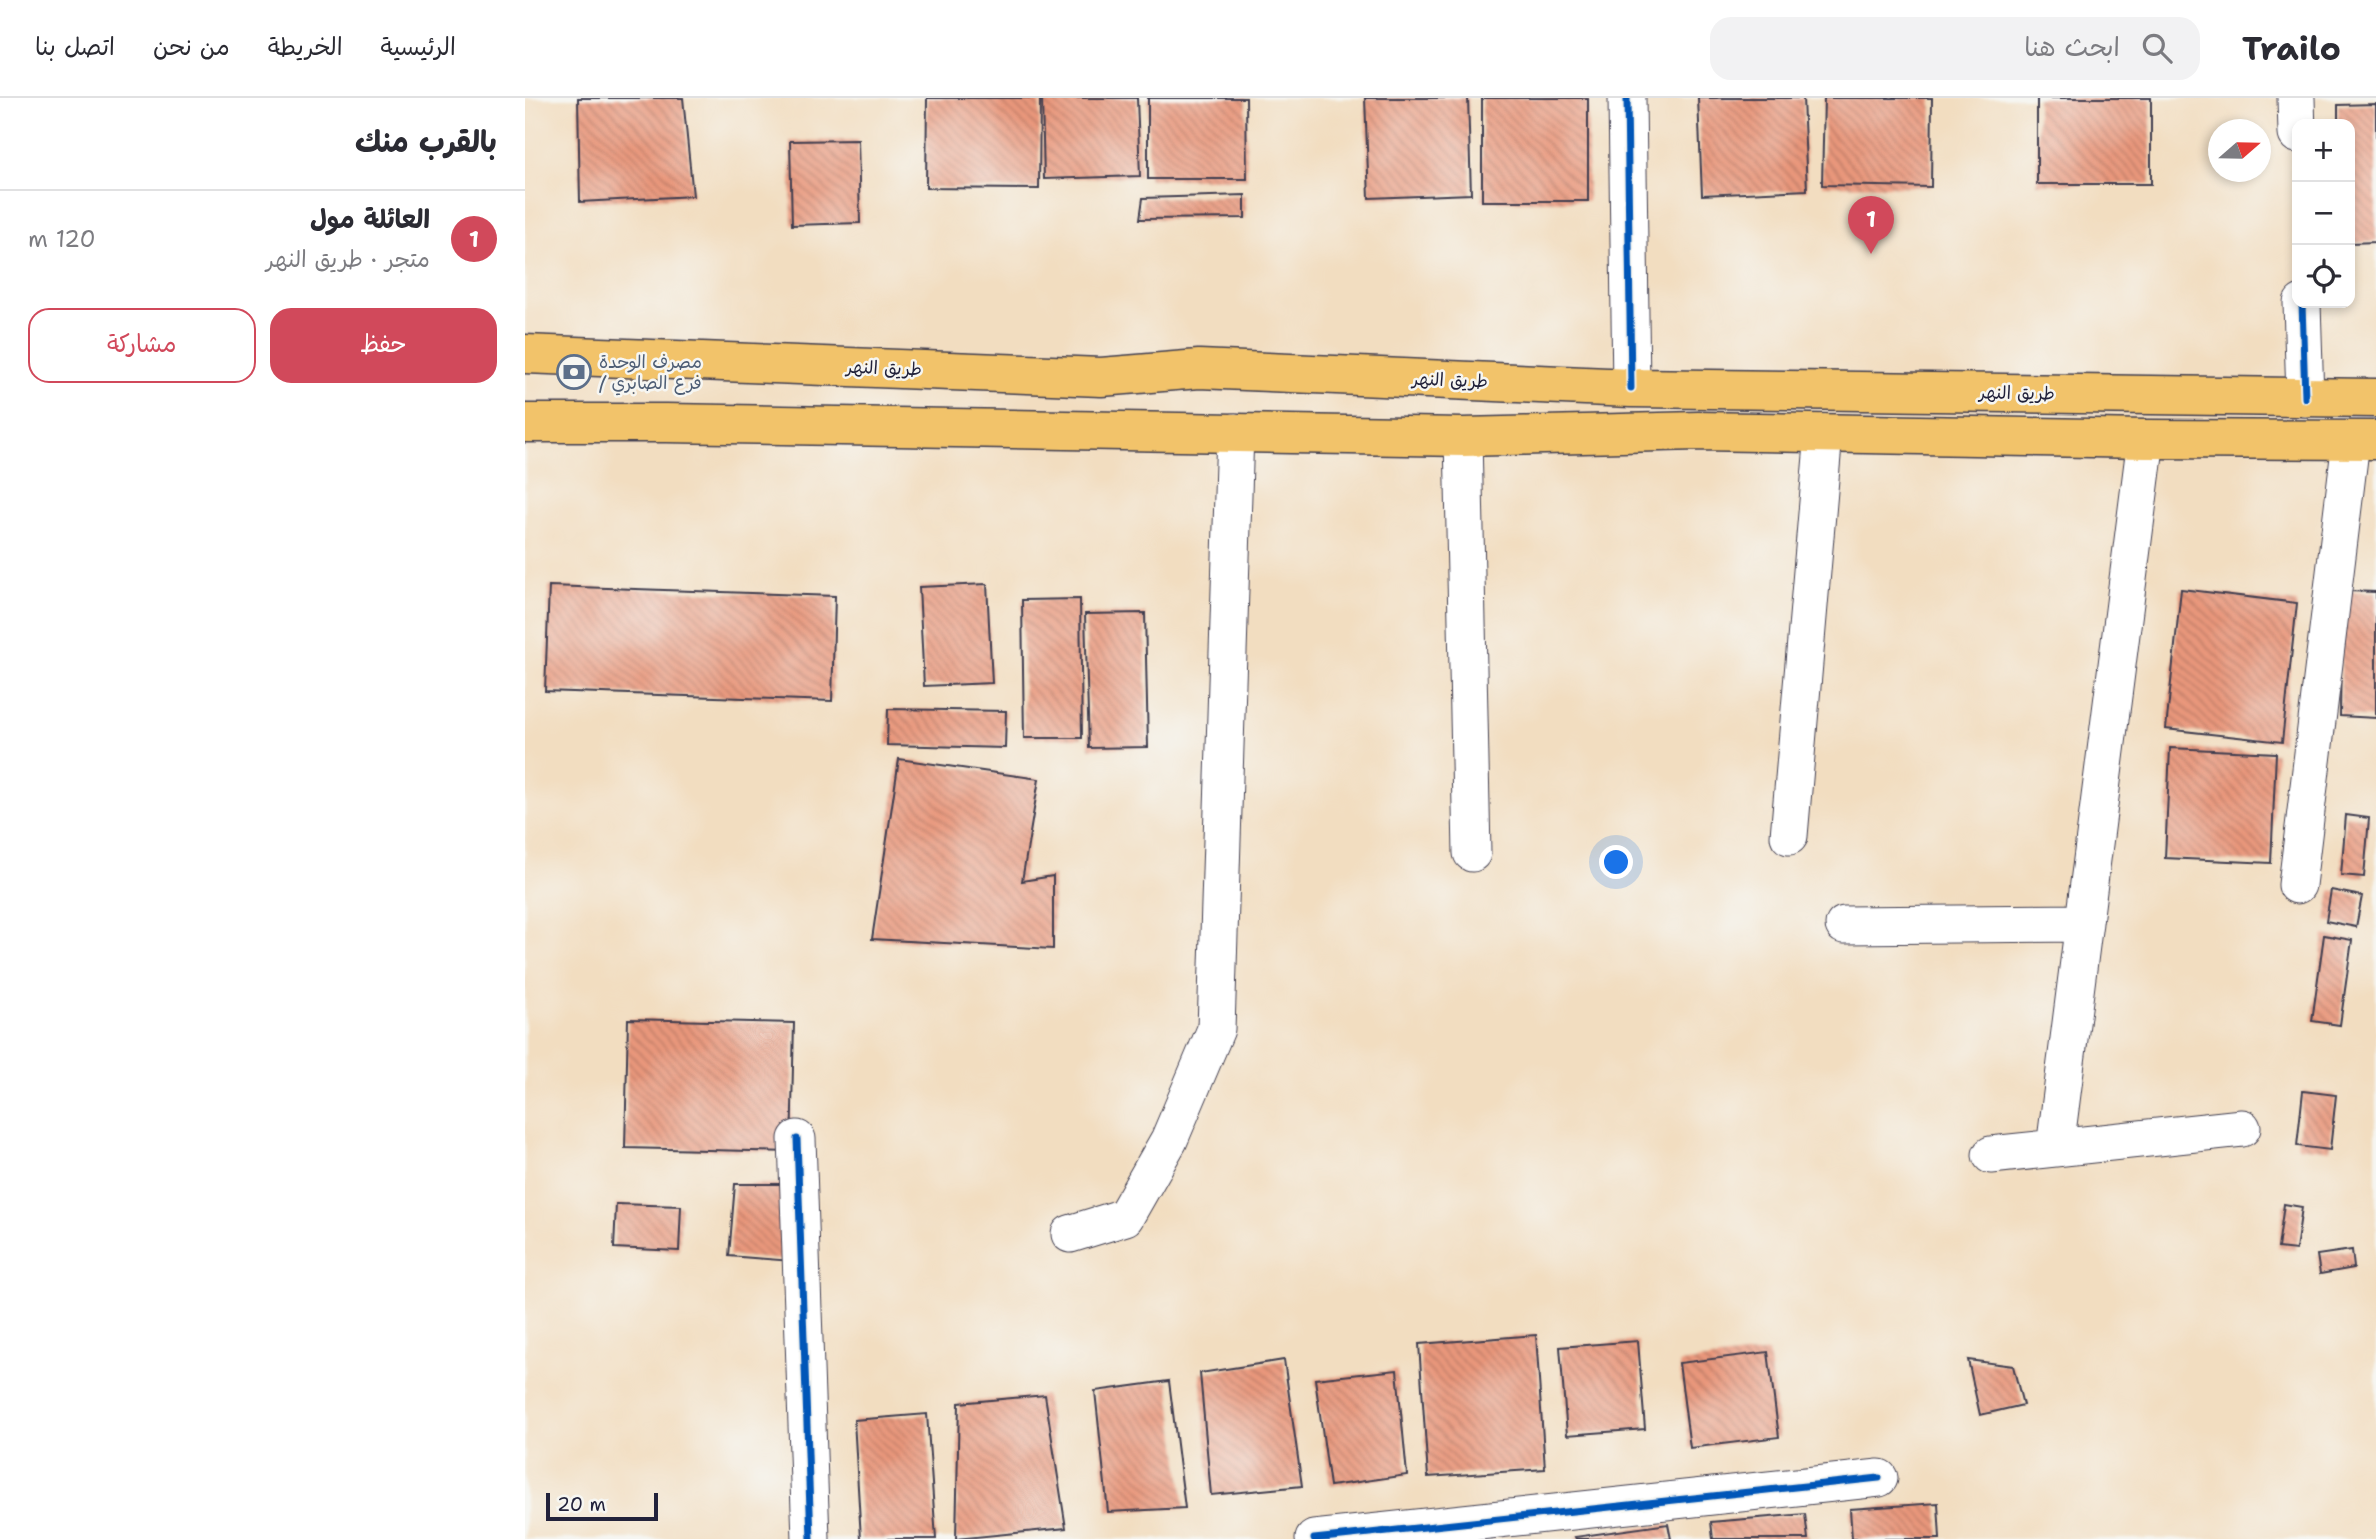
<!DOCTYPE html>
<html lang="ar">
<head>
<meta charset="utf-8">
<style>
	body { margin:0; font-family:"Shantell Sans","Playpen Sans Arabic",sans-serif; background:#f2f2f3; color:#2b2b33; direction:rtl }
	.controls { position:absolute; right:21px; top:21px; display:grid; overflow:hidden; border-radius:14px; box-shadow:0 4px 10px #0003 }
	.controls button { width:63px; height:63px; display:grid; place-items:center; padding:0; border:0; border-bottom:2px solid #e1e1e2; background:#fff; color:#2b2b33; font:35px sans-serif }
	.compass { position:absolute; left:1683px; top:21px; width:63px; height:63px; border-radius:50%; background:#fff; box-shadow:0 4px 10px #0003; rotate:70deg }
	.scale { position:absolute; left:21px; bottom:18px; width:112px; box-sizing:border-box; padding-left:7px; border:4px solid #22223b; border-top:0; font-size:19px; line-height:24px; white-space:nowrap; color:#22223b; -webkit-text-stroke:5px #f6f6f2; paint-order:stroke }
	.you { position:absolute; left:1092px; top:765px; width:24px; height:24px; margin:-18px; border:5px solid #fff; border-radius:50%; background:#1a73e8; box-shadow:0 0 0 10px #1a73e833 }
	.badge { display:grid; place-items:center; width:46px; height:46px; border-radius:50%; background:#d1495b; color:#fff; font-size:23px; font-weight:700 }
	.pin { position:absolute; translate:-50% -58px; filter:drop-shadow(0 2px 4px #0008) }
	.pin::after { content:''; position:absolute; top:37px; width:24px; height:21px; background:inherit; clip-path:polygon(0 0,100% 0,50% 100%) }
	.list { margin:0; padding:0; list-style:none }
	h2 { display:flex; justify-content:space-between; align-items:center; height:91px; margin:0; padding:0 28px; font-size:30px }
	h2 small { font-size:23px; font-weight:400; color:#7c7c81 }
	.list li { display:grid; grid-template-columns:46px 1fr auto; gap:21px; align-items:center; box-sizing:border-box; height:98px; padding:0 28px; border-top:2px solid #e1e1e2 }
	.list b { display:block; font-size:26px; white-space:nowrap }
	.list p { margin:0; font-size:23px; white-space:nowrap; color:#7c7c81 }
	.list em { font-size:23px; font-style:normal; color:#7c7c81 }
	.actions { display:flex; gap:14px; padding:21px 28px }
	.actions a { flex:1; padding:16px 0; border:2px solid #d1495b; border-radius:21px; text-align:center; font-size:24px; color:#d1495b }
	.actions .main { background:#d1495b; color:#fff }
	.icon { flex:none; width:38px; height:38px; fill:none; stroke:currentColor; stroke-width:2; stroke-linecap:round; stroke-linejoin:round }
	.map { position:relative; flex:none; width:1851px; height:1441px; overflow:hidden; direction:ltr }
	header { display:flex; align-items:center; gap:42px; box-sizing:border-box; height:98px; padding:0 35px; background:#fff; border-bottom:2px solid #e1e1e2 }
	header strong { font-size:33px }
	nav { display:flex; gap:38px; margin-inline-start:auto; font-size:24px }
	.search { width:490px; height:63px; background:#f2f2f3; display:flex; align-items:center; gap:18px; box-sizing:border-box; padding:0 24px; border-radius:21px; color:#7c7c81; font-size:26px }
	main { display:flex }
	aside { flex:1; background:#fff }
	.map>svg:first-child { display:block }
	.building { fill:url(#building-back-hatch) }
	.lines { fill:none; stroke-linecap:round; stroke-linejoin:round }
	.minor-casing { stroke:#413e4f; stroke-width:39 }
	.major-casing { stroke:#413e4f; stroke-width:41 }
	.minor { stroke:#fff; stroke-width:37 }
	.major { stroke:#f2c36a; stroke-width:38 }
	.cycleway-casing { stroke:#f6f6f2; stroke-width:11 }
	.cycleway { stroke:#0057b8; stroke-width:7 }
	.labels { text-anchor:middle; dominant-baseline:central; stroke-width:5; stroke-linejoin:round; paint-order:stroke }
	.service-label { font-size:18px; fill:#4e5e75; stroke:#f6f6f2; text-anchor:start }
	.street-label { font-size:18px; fill:#22223b; stroke:#f6f6f2 }
</style>
</head>
<body>
<header>
<strong>Trailo</strong>
<div class="search"><svg class="icon" aria-label="search" viewBox="0 0 24 24"><circle cx="10" cy="10" r="6"/><path d="M15 15l6 6"/></svg>ابحث هنا</div>
<nav><a>الرئيسية</a><a>الخريطة</a><a>من نحن</a><a>اتصل بنا</a></nav>
</header>
<main>
<div class="map">
<svg width="1851" height="1441" viewBox="0 0 1851 1441">
	<defs>
		<pattern id="building-back-hatch" width="6" height="6" patternUnits="userSpaceOnUse" patternTransform="scale(1.75)"><rect width="6" height="6" fill="#e9977b"/><path d="M-1 5l2 2M0 0l6 6M5-1l2 2" fill="none" stroke="#bc7b66"/></pattern>
	</defs>
	<rect width="100%" height="100%" fill="#f6f6f2"/>
	<filter id="ink" filterUnits="userSpaceOnUse"><feTurbulence type="fractalNoise" baseFrequency=".0143" numOctaves="2"/><feDisplacementMap in="SourceGraphic" scale="14" xChannelSelector="R" yChannelSelector="G"/><feConvolveMatrix kernelMatrix="1 2 1 2 8 2 1 2 1" color-interpolation-filters="sRGB"/></filter>
	<filter id="wash" filterUnits="userSpaceOnUse"><feTurbulence type="fractalNoise" baseFrequency=".00686" numOctaves="4" result="noise"/><feDisplacementMap in="SourceGraphic" scale="28" xChannelSelector="R" yChannelSelector="G"/><feGaussianBlur stdDeviation="1.57" result="paint"/><feColorMatrix in="noise" values="0 0 0 0 0 0 0 0 0 0 0 0 0 0 0 0 0 1.4 0 .05"/><feComposite in="paint" operator="in"/></filter>
	<g filter="url(#wash)">
		<rect width="100%" height="100%" fill="#f2ddc0"/>
		<g id="blocks">
			<path class="building" d="M53,0H158L168,98L55,104Z
				M402,0H515L514,91L401,90Z
				M517,0H612L615,78L519,81Z
				M623,0H721L722,81H623Z
				M840,0H943L946,96L844,100Z
				M957,0H1063V103H957Z
				M1173,0H1278L1282,92L1177,97Z
				M1299,0H1407L1406,89L1297,87Z
				M1512,0H1626V86H1512Z
				M1851,6V144L1825,145V26H1813V7Z
				M333,42L335,125L267,127L265,43Z
				M720,97V120L615,121L618,100Z
				M462,486L467,585L399,588L394,489Z
				M24,488L310,498L307,603L20,593Z
				M1656,491L1772,505L1757,644L1641,631Z
				M1821,493L1851,494V620L1815,618L1816,552Z
				M555,501L557,640H499L497,502Z
				M620,515L623,649L564,650L560,516Z
				M363,611L481,613L480,650L362,647Z
				M1645,650L1751,655L1746,765L1640,760Z
				M374,661L514,681L497,783L528,778V851L347,841Z
				M1821,717L1844,720L1839,779L1816,777Z
				M1806,792L1837,798L1831,829L1801,823Z
				M1799,837L1827,842L1815,927L1787,923Z
				M103,921L269,925L266,1054L100,1050Z
				M1778,993L1811,997L1805,1052L1772,1048Z
				M210,1086H264L267,1163L204,1158Z
				M91,1106L156,1108L154,1153L89,1150Z
				M1759,1106L1777,1109L1771,1152L1753,1150Z
				M1827,1152L1829,1170L1795,1176L1792,1157Z
				M1011,1237L1020,1371L903,1379L894,1246Z
				M1113,1243L1120,1331L1042,1337L1035,1249Z
				M1243,1254L1254,1339L1165,1350L1154,1265Z
				M759,1262L777,1388L686,1397L675,1275Z
				M1443,1262L1488,1268L1498,1307L1455,1317Z
				M872,1272L882,1377L805,1388L790,1281Z
				M644,1283L660,1410L583,1414L570,1293Z
				M520,1297L541,1430L431,1441L434,1305Z
				M402,1316L411,1441H336L329,1322Z
				M1413,1405L1415,1441H1327L1325,1411Z
				M1280,1416L1283,1441H1188L1186,1424Z
				M1143,1426L1146,1441H1051L1050,1439Z"/>
		</g>
	</g>
	<g filter="url(#ink)">
		<use href="#blocks" fill-opacity="0" stroke="#413e4f" stroke-width="2"/>
		<g class="lines">
			<g class="minor-casing">
				<path id="minor" d="M1102,0L1106,290
					M1771,0L1772,36
					M1777,205L1780,300
					M938,339L947,755
					M1264,738L1299,335
					M1772,787L1826,343
					M1319,827L1559,825
					M272,1041L286,1441
					M1530,1050L1621,341
					M1466,1057L1717,1030
					M545,1136L600,1119L644,1042L691,931L710,334
					M789,1441L1354,1380"/>
			</g>
			<g class="major-casing">
				<path id="major" d="M0,256L576,279L674,271L1106,290L1851,300
					M0,325H141L938,339L1173,333L1621,341L1851,342"/>
			</g>
			<use href="#minor" class="minor"/>
			<use href="#major" class="major"/>
			<g class="cycleway-casing">
				<path id="cycleway" d="M1102,0L1106,290
					M1777,205L1780,300
					M272,1041L286,1441
					M789,1441L1354,1380"/>
			</g>
			<use href="#cycleway" class="cycleway"/>
		</g>
	</g>
	<defs>
		<g id="bank-ring" transform="scale(1.75)"><circle r="9.5" fill="#f6f6f2" stroke="#5c6f8a" stroke-width="1.5"/><path d="M-6-4H6V4H-6ZM0-2.3a2.3 2.3 0 1 0 0 4.6a2.3 2.3 0 1 0 0-4.6Z" fill="#5c6f8a"/></g>
	</defs>
	<g fill-rule="evenodd">
		<use href="#bank-ring" x="49" y="274"/>
	</g>
	<g class="labels">
		<g class="service-label">
			<text x="74" y="264">مصرف الوحدة<tspan x="74" dy="21">/ فرع الصابري</tspan></text>
		</g>
		<g class="street-label">
			<text transform="translate(359 270) rotate(2)">طريق النهر</text>
			<text transform="translate(925 282) rotate(2)">طريق النهر</text>
			<text transform="translate(1492 295) rotate(1)">طريق النهر</text>
		</g>
	</g>
</svg>
<div class="controls">
<button>+</button>
<button>−</button>
<button><svg class="icon" aria-label="locate" viewBox="0 0 24 24"><circle cx="12" cy="12" r="6"/><path d="M12 2v4M12 18v4M2 12h4M18 12h4"/></svg></button>
</div>
<svg class="compass" viewBox="-18 -18 36 36"><path d="M0-13l5 13h-10z" fill="#e53935"/><path d="M0 13l5-13h-10z" fill="#7c7c81"/></svg>
<div class="scale">20 m</div>
<div class="you"></div>
<div class="pin badge" style="left:1346px;top:156px">1</div>
</div>
<aside>
<h2>بالقرب منك<small></small></h2>
<ul class="list">
<li><span class="badge">1</span><div><b>العائلة مول</b><p>متجر · طريق النهر</p></div><em>120 m</em></li>
</ul>
<div class="actions"><a class="main">حفظ</a><a>مشاركة</a></div>
</aside>
</main>
</body>
</html>
